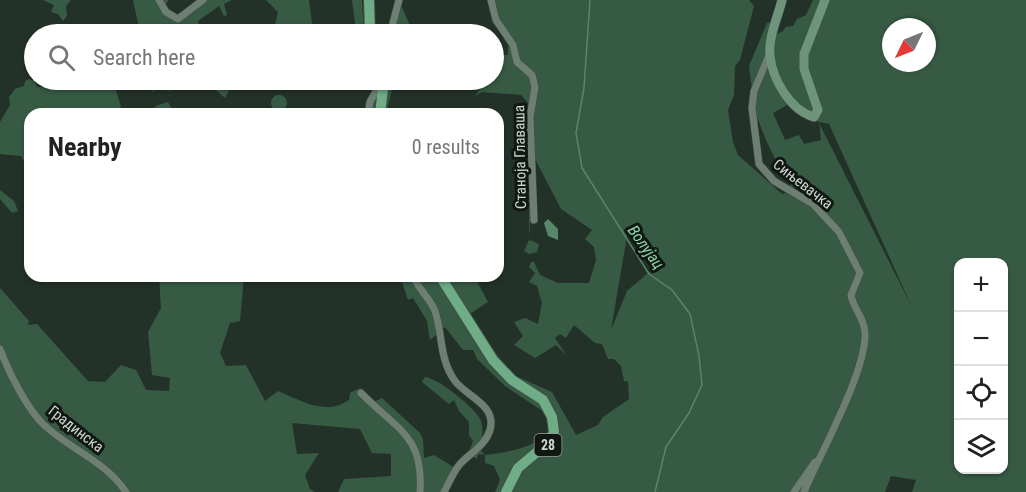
<!DOCTYPE html>
<html lang="en">
<head>
<meta charset="utf-8">
<style>
	body { margin:0; font-family:"Roboto Condensed",sans-serif; background:#f2f2f2; color:#222 }
	.controls { position:absolute; right:18px; bottom:18px; display:grid; overflow:hidden; border-radius:12px; box-shadow:0 2px 4px #0004 }
	.controls button { width:54px; height:54px; display:grid; place-items:center; padding:0; border:0; border-bottom:2px solid #e0e0e0; background:#fff; color:#222; font:30px sans-serif }
	.compass { position:absolute; left:882px; top:18px; width:54px; height:54px; border-radius:50%; background:#fff; box-shadow:0 2px 4px #0004; rotate:227deg }
	.list { margin:0; padding:0; list-style:none }
	h2 { display:flex; justify-content:space-between; align-items:center; height:78px; margin:0; padding:0 24px; font-size:26px }
	h2 small { font-size:20px; font-weight:400; color:#767676 }
	.icon { flex:none; width:33px; height:33px; fill:none; stroke:currentColor; stroke-width:2; stroke-linecap:round; stroke-linejoin:round }
	.map { position:relative; flex:none; width:1026px; height:492px; overflow:hidden }
	.search { position:absolute; background:#fff; box-shadow:0 2px 4px #0004; left:24px; top:24px; width:480px; height:66px; display:flex; align-items:center; gap:15px; box-sizing:border-box; padding:0 21px; border-radius:33px; color:#767676; font-size:22px }
	.panel { position:absolute; background:#fff; box-shadow:0 2px 4px #0004; left:24px; top:108px; width:480px; height:174px; border-radius:18px }
	.map>svg:first-child { display:block }
	.green { fill:#375a44; fill-rule:evenodd }
	.water { fill:#568768 }
	.lines { fill:none; stroke-linecap:round; stroke-linejoin:round }
	.stream { stroke:#568768; stroke-width:1.5 }
	.street-casing { stroke:#414f46; stroke-width:8 }
	.secondary-casing { stroke:#414f46; stroke-width:10 }
	.primary-casing { stroke:#414f46; stroke-width:12 }
	.street { stroke:#6d7e72; stroke-width:7 }
	.secondary { stroke:#6e957c; stroke-width:9 }
	.primary { stroke:#6ead86; stroke-width:10 }
	.labels { text-anchor:middle; dominant-baseline:central; stroke-width:6; stroke-linejoin:round; paint-order:stroke }
	.shield { fill:#111814; stroke:#959e98; stroke-width:1.5 }
	.shield-label { font-size:14px; font-weight:bold; fill:#cdd7d0 }
	.street-label { font-size:15px; fill:#cdd7d0; stroke:#111814 }
	.water-label { font-size:16px; font-style:italic; fill:#8cd7a8; stroke:#111814 }
</style>
</head>
<body>
<div class="map">
<svg width="1026" height="492" viewBox="0 0 1026 492">
	<rect width="100%" height="100%" fill="#233228"/>
	<path class="green" d="M43,0H71L66,6L67,16L63,21L58,14L51,12L54,5Z
		M133,0H169L165,5L176,15H183L198,0H232L224,4L227,15L224,16L219,6L198,21L201,34H132V28H139Z
		M266,0H309L313,31L273,34L278,12Z
		M352,0H362L364,34H358L356,31Z
		M490,0H749L754,6L740,60L735,66L734,95L728,110L733,142L738,155L782,194L786,193L792,181L775,159L766,140L757,117L751,82L749,66L767,23L773,22L775,35L783,31L786,27L793,26L797,19L806,15L813,0H1026V492H912L916,480L891,476L885,492H495L500,480L494,466L485,463V455L479,454L476,459L469,452L473,441L469,435V422L459,411L454,400L449,404L422,382L425,377C438,378 477,409 481,421C484,430 481,442 481,451L485,455C508,452 528,449 547,435L549,422L541,410L505,386L477,359L473,350H463L445,327L430,340L427,321L413,298L408,300L400,276H474L488,302L468,315L511,374L552,392L576,435L598,425L603,417L629,399L628,382L624,381L621,366L614,359H608L602,344L595,343L574,325L566,338L560,334L555,338L567,356L556,345L535,358L514,345L523,336L514,322L525,318L538,324L542,303L537,286L529,282L535,273L529,267L531,262H534L540,275L558,283H589L596,260L594,247L585,239L592,230L561,209L534,157L529,240L539,244L537,252L529,254L524,251L529,240V104L521,95L482,92L475,96L480,89V80H494V55H508V39L497,28L489,9ZM891,27H927V63H891ZM789,104L819,122L821,140L804,144L799,135L785,140L773,113ZM820,122L829,124L912,307L819,123ZM628,230L643,242L660,263L627,291L611,330ZM958,262H1004V470H958Z
		M400,3L413,32V34H392Z
		M29,79L35,81L37,87H43L50,80H113L121,107L118,114H30V173L21,156L0,154V122L10,105L9,97L15,89L24,86L25,81Z
		M144,80H167L162,82L173,87L170,91L156,88L153,92L150,88V80Z
		M204,80H224L230,89L225,98Z
		M375,80H394L386,114H366Z
		M271 103a8 8 0 1 1 16 0a8 8 0 1 1-16 0Z
		M168,102L175,114H148L156,106Z
		M0,190L14,201L18,211L12,213L0,199Z
		M159,276H244L240,321L230,323L220,353L226,366L246,365L265,401L278,391C302,401 325,416 349,400L350,393L360,388L374,402L382,398L420,433L423,439L424,458L434,455L455,468L445,492H338L344,479L391,476V454L372,453L360,429L292,423L297,454L319,453L305,475L310,489L315,492H0V288L29,321L28,325L37,324L88,381L105,382L121,365L136,370L146,390L169,391L170,378L152,375L148,332L161,308Z"/>
	<path class="water" d="M548,219L558,229V240L548,236L544,223Z"/>
	<g class="lines">
		<path class="stream" d="M590,0L584,88L576,133L582,168L649,274L672,290L690,314L699,356L702,385L689,413L666,447L655,492"/>
		<g class="street-casing">
			<path id="street" d="M159,0L166,12L178,19L203,0
				M491,0L496,20L513,45L517,62L532,75L535,87L530,117L534,220
				M390,34L399,0
				M769,55L754,91L752,108L759,164L774,181L813,204L839,232L860,273L851,295C853,309 865,318 865,334C866,372 820,454 804,492
				M368,114L370,102L375,93L382,92
				M413,276C418,289 430,298 435,311C443,335 439,359 455,381C467,397 497,405 490,430C485,446 470,453 460,464C453,472 449,483 444,492
				M0,349C8,371 27,409 44,425C71,450 105,461 126,492
				M361,393C396,429 424,435 420,492
				M794,492L815,462"/>
		</g>
		<g class="secondary-casing">
			<path id="secondary" d="M782,0C778,17 768,37 770,55C772,79 790,110 814,117L818,110L804,69V54L825,0"/>
		</g>
		<g class="primary-casing">
			<path id="primary" d="M369,0L370,34
				M380,114L384,80
				M440,276L493,360L512,380L543,400L552,417L554,432L550,441L518,468L506,492"/>
		</g>
		<use href="#street" class="street"/>
		<use href="#secondary" class="secondary"/>
		<use href="#primary" class="primary"/>
	</g>
	<g class="labels">
		<rect class="shield" x="534.5" y="434" width="27" height="22" rx="4.5"/>
		<g class="shield-label">
			<text x="548" y="445">28</text>
		</g>
		<g class="street-label">
			<text transform="translate(520 157) rotate(-91)">Станоја Главаша</text>
			<text transform="translate(803 184) rotate(38)">Сињевачка</text>
			<text transform="translate(76 429) rotate(38)">Градинска</text>
		</g>
		<g class="water-label">
			<text transform="translate(646 247) rotate(54)">Волујац</text>
		</g>
	</g>
</svg>
<div class="controls">
<button>+</button>
<button>−</button>
<button><svg class="icon" aria-label="locate" viewBox="0 0 24 24"><circle cx="12" cy="12" r="6"/><path d="M12 2v4M12 18v4M2 12h4M18 12h4"/></svg></button>
<button><svg class="icon" aria-label="layers" viewBox="0 0 24 24"><path d="M12 4l9 5-9 5-9-5zM3 14l9 5 9-5"/></svg></button>
</div>
<svg class="compass" viewBox="-18 -18 36 36"><path d="M0-13l5 13h-10z" fill="#e53935"/><path d="M0 13l5-13h-10z" fill="#767676"/></svg>
<div class="search"><svg class="icon" aria-label="search" viewBox="0 0 24 24"><circle cx="10" cy="10" r="6"/><path d="M15 15l6 6"/></svg>Search here</div>
<section class="panel">
<h2>Nearby<small>0 results</small></h2>
<ul class="list">
</ul>
</section>
</div>
</body>
</html>
